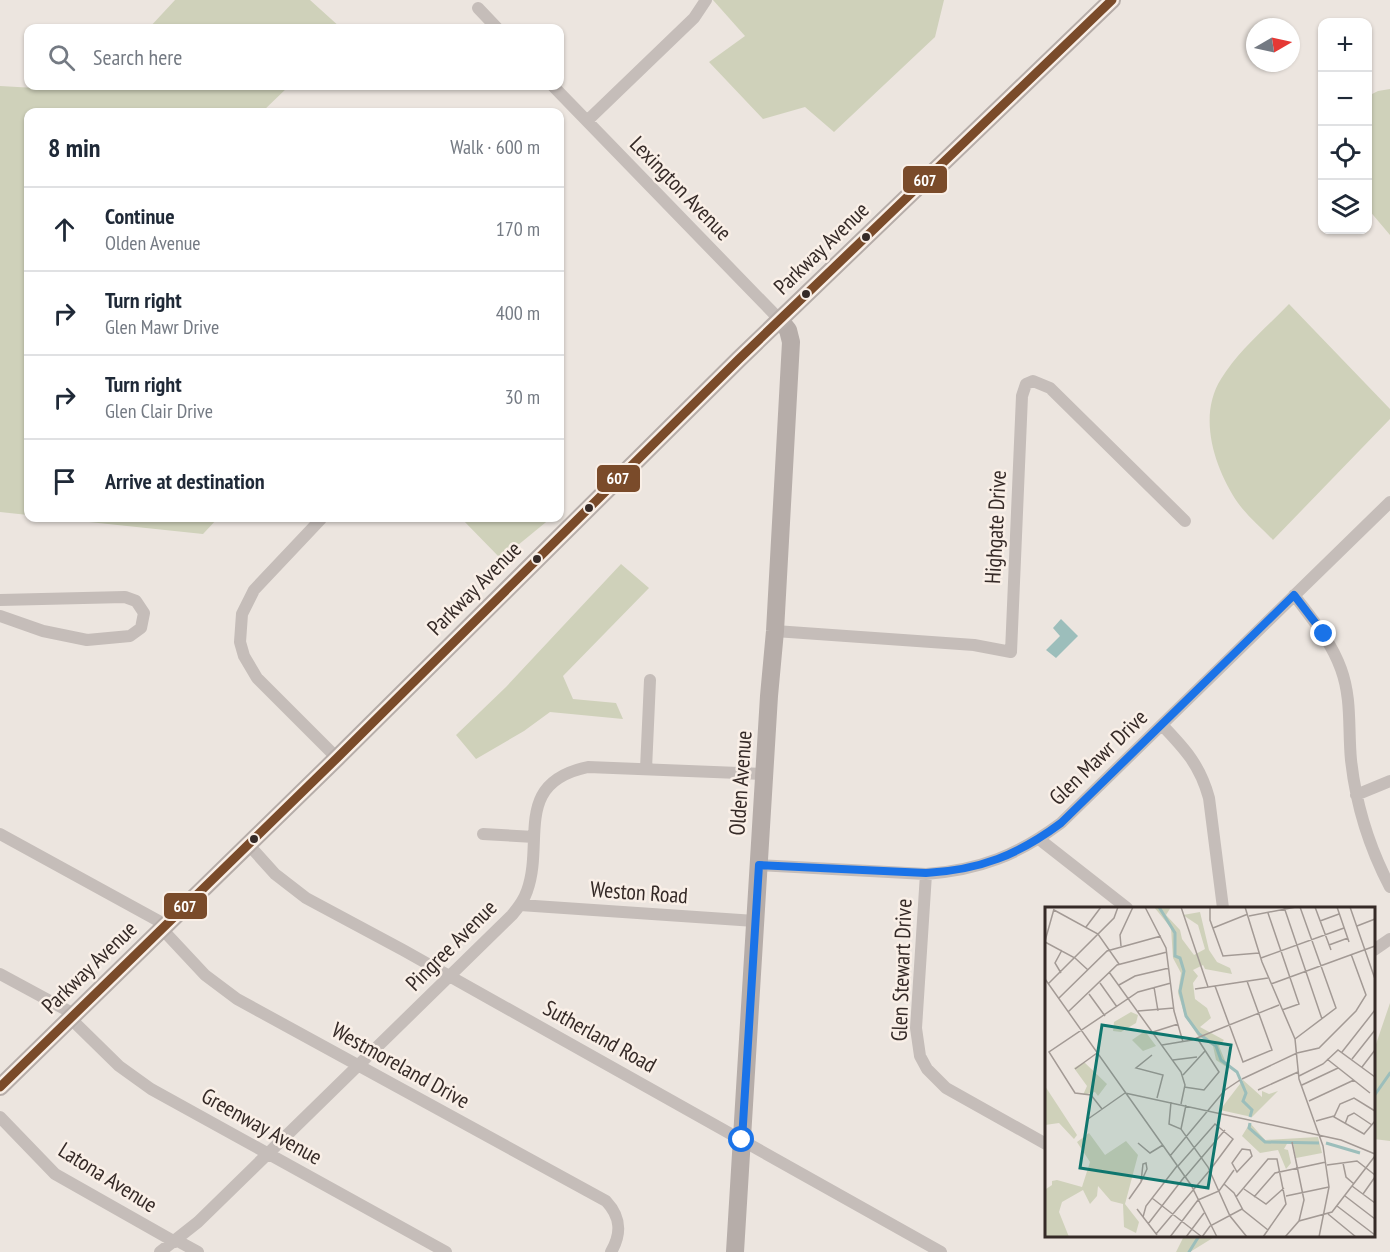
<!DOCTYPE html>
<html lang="en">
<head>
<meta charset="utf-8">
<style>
	body { margin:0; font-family:"PT Sans Narrow",sans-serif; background:#f2f2f3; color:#1f2937 }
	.controls { position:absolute; right:18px; top:18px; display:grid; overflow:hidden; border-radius:12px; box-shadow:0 2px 4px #0004 }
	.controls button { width:54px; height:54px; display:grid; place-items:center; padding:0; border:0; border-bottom:2px solid #e0e1e3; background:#fff; color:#1f2937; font:30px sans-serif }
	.compass { position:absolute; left:1246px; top:18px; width:54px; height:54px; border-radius:50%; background:#fff; box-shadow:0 2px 4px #0004; rotate:81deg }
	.stop { position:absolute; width:18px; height:18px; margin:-14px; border:4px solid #1a73e8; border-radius:50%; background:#fff }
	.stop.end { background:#1a73e8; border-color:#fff; box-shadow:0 2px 6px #0008 }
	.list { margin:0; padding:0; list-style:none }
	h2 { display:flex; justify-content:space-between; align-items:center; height:78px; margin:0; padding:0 24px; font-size:26px }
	h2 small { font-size:20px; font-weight:400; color:#747a83 }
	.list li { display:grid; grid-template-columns:39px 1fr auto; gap:18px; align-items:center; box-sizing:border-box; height:84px; padding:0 24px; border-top:2px solid #e0e1e3 }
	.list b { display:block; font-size:22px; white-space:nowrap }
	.list p { margin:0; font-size:20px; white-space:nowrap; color:#747a83 }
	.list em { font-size:20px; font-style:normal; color:#747a83 }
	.icon { flex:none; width:33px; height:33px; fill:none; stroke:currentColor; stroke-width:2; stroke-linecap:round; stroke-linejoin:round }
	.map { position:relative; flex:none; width:1390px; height:1252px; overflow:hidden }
	.search { position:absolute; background:#fff; box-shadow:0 2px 4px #0004; left:24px; top:24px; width:540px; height:66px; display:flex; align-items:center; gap:15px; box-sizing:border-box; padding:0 21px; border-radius:12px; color:#747a83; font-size:22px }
	.panel { position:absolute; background:#fff; box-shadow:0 2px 4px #0004; left:24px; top:108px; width:540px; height:414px; border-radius:12px }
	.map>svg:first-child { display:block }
	.green { fill:#cfd1ba }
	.water { fill:#9cbebb }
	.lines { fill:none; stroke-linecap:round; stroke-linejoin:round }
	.stream { stroke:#9cbebb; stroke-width:3 }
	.street { stroke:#c5bdb9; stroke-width:12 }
	.secondary { stroke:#b6ada9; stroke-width:18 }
	.bus-1-casing { stroke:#f9efe7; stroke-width:14 }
	.bus-1 { stroke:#7a4b2a; stroke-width:9 }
	.route { stroke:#1a73e8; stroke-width:8 }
	.bus-dot { fill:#352a27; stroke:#f9efe7; stroke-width:2 }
	.labels { text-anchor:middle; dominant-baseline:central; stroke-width:5; stroke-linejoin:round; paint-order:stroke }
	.street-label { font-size:22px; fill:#352a27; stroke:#f9efe7 }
	.inset-river { fill:none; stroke:#9cbebb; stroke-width:3 }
	.inset-road { fill:none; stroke:#a39a95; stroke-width:1.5 }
	.view { fill:#0f766e; fill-opacity:0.15; stroke:#0f766e; stroke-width:3 }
	.inset-edge { fill:none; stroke:#352a27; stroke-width:3 }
	.line-badge { stroke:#f9efe7; stroke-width:2 }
	.badge-label { font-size:16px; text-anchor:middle; font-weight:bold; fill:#fff }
</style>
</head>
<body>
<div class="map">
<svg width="1390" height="1252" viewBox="0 0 1390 1252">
	<rect width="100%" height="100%" fill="#ece5df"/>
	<path class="green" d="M175,0H310L341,28H149Z
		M713,0H944L935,37L834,132L805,107L763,119L709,62L745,36Z
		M0,86L70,90L77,86H289L262,112H28V515L0,512Z
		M1390,89V235L1368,209V96L1378,91Z
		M1289,304L1390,409V419L1273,540C1262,528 1248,517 1238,503C1215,469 1197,417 1221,379C1238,351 1266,328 1289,304Z
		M51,518H218L203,534Z
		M461,518H551L501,559Z
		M621,564L649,588L563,676L573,699L616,703L623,719L550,712L524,731L476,759L456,735L506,687Z
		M1390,1003V1141L1374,1139V1050Z
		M1184,1236H1216L1190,1252H1176Z"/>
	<path class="water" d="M1061,619L1078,636L1056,658L1046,650L1060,636L1053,628Z"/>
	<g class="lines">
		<path class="stream" d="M1374,1096L1390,1073
			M1189,1252L1199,1236"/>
		<path class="street" d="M478,8L497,28
			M553,86L780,320
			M587,121L694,18L706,0
			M321,519L254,590L242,614L240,642L244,656L257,678L337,758
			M1294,595C1312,619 1331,641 1341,669C1352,699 1348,729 1351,760C1356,805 1369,847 1390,887
			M0,600L125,597L136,601L144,613L141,628L130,636L87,640L43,631L0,616
			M775,631L974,645L1011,652L1022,396L1026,384L1033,381L1050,388L1185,521
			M1162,725C1185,749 1200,765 1209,798L1223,908
			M646,769L650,680
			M1356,795L1390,781
			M0,834L166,925
			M483,834L534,837
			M1039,839L1127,908
			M248,844L275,874L306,898L403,950L941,1252
			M759,865L926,874C980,870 1018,855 1061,823L1390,502
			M926,874L916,1028L920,1056L927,1069L946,1088L1046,1144
			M520,905L755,921
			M162,929L205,975L237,999L606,1201C621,1217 622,1233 611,1252
			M1374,950L1390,939
			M0,974L74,1014
			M70,1018L119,1066L151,1089L446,1252
			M0,1117L55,1174L175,1242
			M176,1240L198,1252
			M160,1252L198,1222L512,915C518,908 524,900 527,891C545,841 512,783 588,767L764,774"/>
		<path class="secondary" d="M0,1087L337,758L739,359L1112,0
			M735,1252L769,696L775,631L791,342L788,330L780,320"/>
		<g class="bus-1-casing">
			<path id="bus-1" d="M0,1087L337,758L739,359L1112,0"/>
		</g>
		<use href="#bus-1" class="bus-1"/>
	</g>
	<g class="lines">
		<path class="route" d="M742,1140L759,865L926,873C980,870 1018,855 1061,823L1294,595L1324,634"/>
	</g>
	<g class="bus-dot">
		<circle cx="866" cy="237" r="5"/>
		<circle cx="806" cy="294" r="5"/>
		<circle cx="589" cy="508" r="5"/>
		<circle cx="537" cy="559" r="5"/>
		<circle cx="254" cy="839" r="5"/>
	</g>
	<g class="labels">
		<g class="street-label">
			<text transform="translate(681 188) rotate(46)">Lexington Avenue</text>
			<text transform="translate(821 248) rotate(-44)">Parkway Avenue</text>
			<text transform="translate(995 527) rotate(-87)">Highgate Drive</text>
			<text transform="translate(474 588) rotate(-45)">Parkway Avenue</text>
			<text transform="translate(1098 757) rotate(-44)">Glen Mawr Drive</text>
			<text transform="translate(740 783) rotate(-86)">Olden Avenue</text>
			<text transform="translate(639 892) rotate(4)">Weston Road</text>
			<text transform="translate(451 945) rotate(-45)">Pingree Avenue</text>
			<text transform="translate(89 967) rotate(-44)">Parkway Avenue</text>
			<text transform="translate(901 970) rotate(-88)">Glen Stewart Drive</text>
			<text transform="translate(600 1036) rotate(29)">Sutherland Road</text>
			<text transform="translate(401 1065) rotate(29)">Westmoreland Drive</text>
			<text transform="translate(262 1126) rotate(29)">Greenway Avenue</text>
			<text transform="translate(108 1177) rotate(32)">Latona Avenue</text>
		</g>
	</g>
	<g transform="translate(1045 907)">
		<rect width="330" height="330" fill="#ece5df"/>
		<path d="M109,0H126L121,8L135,23L137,32L149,48L160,42L153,18L138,8L155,5L164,43L172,55L185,61L187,67L160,62L158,58L148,63L153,69L148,76L150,92L162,101L166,111L155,120L179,133L174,139L183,161L171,153L168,139L153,129L140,109L133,86L136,66L128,51L126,21ZM86,105L93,108L91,116L76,125L68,124L69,115ZM100,124L111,139L98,144L87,133ZM39,155L62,177L53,189L50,185L38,188L42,179L29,161ZM198,173L217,190V184L224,187L233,184L207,210L175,203ZM0,179L32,228L29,232L14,216L0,218ZM205,216L220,233L273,230L277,246L251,251L248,235H243L239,242L243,243L246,256L241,262L233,243L215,246L197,229ZM44,226L60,248L81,234L93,248L80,297L94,315L91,326L79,320L78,297L66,294L53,279L52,289L45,297L38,283L17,295L14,305L24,330H0L1,282L7,278V274L12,273L37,280L45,255L32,235Z" fill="#cfd1ba"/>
		<path class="inset-river" d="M114,0L130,26V49L135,51L139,64L135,84L141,109L154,127L171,139L176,153L192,165L201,186L198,194L207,203L205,210M205,216L204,221L220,235L274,236M281,236L315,246"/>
		<path class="inset-road" d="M100,0L121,41L129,104L138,135M136,0L163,80M165,0V13L178,49L214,46M200,0L217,55L250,132L254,172L278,239L284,280L274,330M239,0L277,112M270,0L286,43M292,0L304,35M305,0L330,72M9,3L53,27L74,57M223,6L254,97L237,103M204,9L251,0M275,14L294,7M312,19L330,12M41,20L56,0M168,21L203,7M0,34L9,2M0,35L30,51L43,63M284,38L303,31M76,39L75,28L88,0M216,51L299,21M64,65L136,165L140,178L136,197M16,66L10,56L17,43M0,72L146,278L172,330M55,76L72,100M3,77L69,11L73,0M226,77L330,39M74,78L90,69L124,61M170,79L198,155L227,143L202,74M109,80L113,104M150,82L223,71M44,87L60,109M14,91L62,44L116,29M93,104L129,101M23,105L72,58L122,45M108,125L133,117M250,132L291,101L255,0M117,138L147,133L234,98M297,145L330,103M107,148L91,161L118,168L112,191M282,152L325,186M307,152L330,123M128,153L152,150M317,160L330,143M30,162L52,146M138,168L160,144M254,169L278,157L293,143L330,170M197,172L252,146L274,141L311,104L321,88L306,47M257,178L293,161M139,180L159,183L174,165L152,131M213,183L253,165M80,186L296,233L330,247M264,194L309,173M126,195L124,217L136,222L163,260L185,309L202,330M57,202L46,188L30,186L4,145L93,85L126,76M330,204L309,191L295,197L289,210L319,227L330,214M43,212L80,186M271,214L289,209M300,217L303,209L309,206L327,218M136,222L141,198M247,235L259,293L254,314M93,236L105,246L118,238M197,242L205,243L207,249L192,265L187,256ZM125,249L180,183L195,173M101,256L102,262L96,275L98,257ZM298,256L301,270L309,277M282,258L312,254L330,268M133,259L170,217L188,232L165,263M140,270L180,223M179,277L189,286L198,303L223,323M307,279L330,296M199,282L221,297L239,281M318,287L330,270M241,289L284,280M300,289L330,312M191,290L223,252H232L241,297L218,330M209,290L230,266L281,255M107,291L157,330M84,292L96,275M153,293L174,284L189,263M292,299L330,328M92,302L112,328M283,307L311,330M98,310L101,299L132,259M103,317L140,269M111,327L165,263M125,330L153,293M141,330L159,306M157,330L165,319L197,302M240,330L254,314L287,305L330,249"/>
		<path class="view" d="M57,118L186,138L163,281L35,261Z"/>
		<rect width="330" height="330" class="inset-edge"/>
	</g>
	<g class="line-badge">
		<rect x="902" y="165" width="46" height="29" rx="6" fill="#7a4b2a"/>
		<rect x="596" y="464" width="45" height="29" rx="6" fill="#7a4b2a"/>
		<rect x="163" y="892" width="45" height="28" rx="6" fill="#7a4b2a"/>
	</g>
	<g class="badge-label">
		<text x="925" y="186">607</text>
		<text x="618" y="484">607</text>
		<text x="185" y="912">607</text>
	</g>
</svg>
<div class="controls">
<button>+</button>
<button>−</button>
<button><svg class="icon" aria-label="locate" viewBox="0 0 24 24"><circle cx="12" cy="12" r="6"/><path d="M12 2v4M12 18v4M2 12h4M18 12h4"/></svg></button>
<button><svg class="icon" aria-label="layers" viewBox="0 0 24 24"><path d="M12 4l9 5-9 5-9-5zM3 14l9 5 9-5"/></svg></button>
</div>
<svg class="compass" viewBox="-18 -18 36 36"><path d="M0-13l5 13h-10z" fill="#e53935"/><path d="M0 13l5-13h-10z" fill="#747a83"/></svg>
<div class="stop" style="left:742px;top:1140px"></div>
<div class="stop end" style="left:1324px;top:634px"></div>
<div class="search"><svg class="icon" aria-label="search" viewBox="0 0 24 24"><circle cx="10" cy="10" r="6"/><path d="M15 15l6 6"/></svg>Search here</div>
<section class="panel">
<h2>8 min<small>Walk · 600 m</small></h2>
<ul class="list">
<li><svg class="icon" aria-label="ahead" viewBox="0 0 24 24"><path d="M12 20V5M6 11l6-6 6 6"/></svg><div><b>Continue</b><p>Olden Avenue</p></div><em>170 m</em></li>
<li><svg class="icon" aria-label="right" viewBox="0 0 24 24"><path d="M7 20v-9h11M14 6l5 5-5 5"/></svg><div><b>Turn right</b><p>Glen Mawr Drive</p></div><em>400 m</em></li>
<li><svg class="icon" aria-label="right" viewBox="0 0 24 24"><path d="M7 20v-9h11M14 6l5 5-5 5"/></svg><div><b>Turn right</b><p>Glen Clair Drive</p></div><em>30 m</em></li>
<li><svg class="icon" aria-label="arrive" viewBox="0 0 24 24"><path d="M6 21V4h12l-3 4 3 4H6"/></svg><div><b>Arrive at destination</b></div></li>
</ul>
</section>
</div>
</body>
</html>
